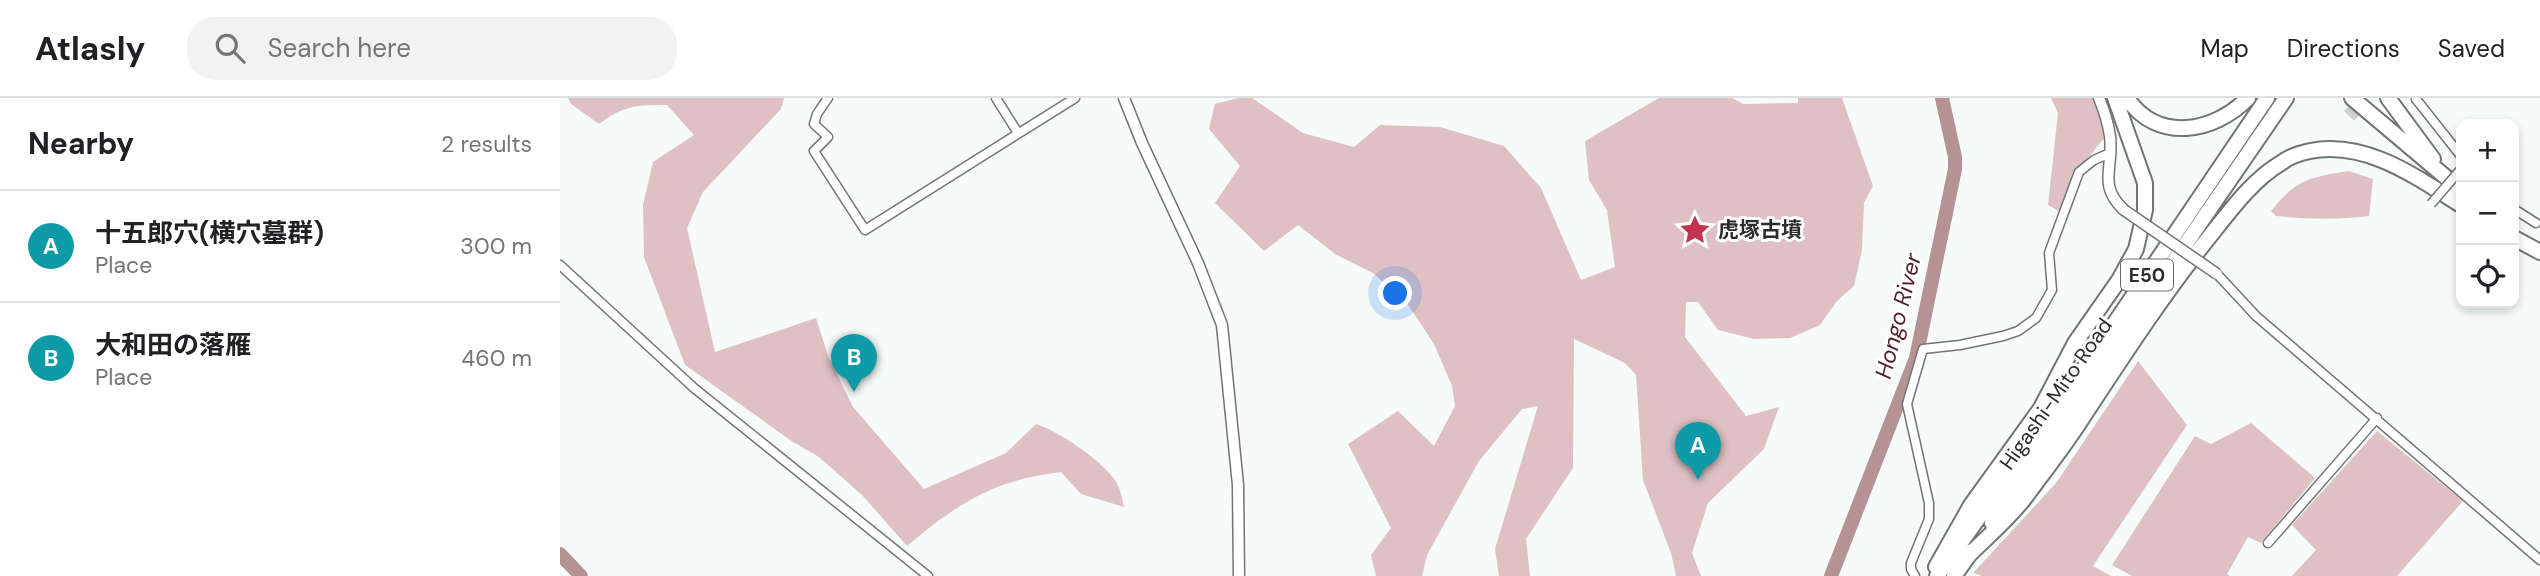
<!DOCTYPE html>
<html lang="en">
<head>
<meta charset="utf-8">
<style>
	body { margin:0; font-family:"DM Sans","Noto Sans JP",sans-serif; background:#f2f2f2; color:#202124 }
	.controls { position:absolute; right:21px; top:21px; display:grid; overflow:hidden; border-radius:14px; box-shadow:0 4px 10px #0003 }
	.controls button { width:63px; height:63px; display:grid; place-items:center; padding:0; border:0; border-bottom:2px solid #e0e0e0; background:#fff; color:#202124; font:35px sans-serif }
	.you { position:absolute; left:836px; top:196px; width:24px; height:24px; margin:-18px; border:5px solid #fff; border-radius:50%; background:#1a73e8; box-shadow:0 0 0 10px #1a73e833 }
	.badge { display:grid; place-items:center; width:46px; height:46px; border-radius:50%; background:#d93025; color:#fff; font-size:23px; font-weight:700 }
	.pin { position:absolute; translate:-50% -58px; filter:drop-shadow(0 2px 4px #0008) }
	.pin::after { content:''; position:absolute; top:37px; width:24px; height:21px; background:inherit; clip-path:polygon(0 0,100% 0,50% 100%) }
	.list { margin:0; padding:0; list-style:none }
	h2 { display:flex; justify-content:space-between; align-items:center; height:91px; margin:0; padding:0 28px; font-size:30px }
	h2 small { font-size:23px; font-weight:400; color:#757577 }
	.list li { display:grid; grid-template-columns:46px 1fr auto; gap:21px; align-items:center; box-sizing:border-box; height:112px; padding:0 28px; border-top:2px solid #e0e0e0 }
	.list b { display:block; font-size:26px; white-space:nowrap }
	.list p { margin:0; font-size:23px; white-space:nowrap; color:#757577 }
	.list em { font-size:23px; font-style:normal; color:#757577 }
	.icon { flex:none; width:38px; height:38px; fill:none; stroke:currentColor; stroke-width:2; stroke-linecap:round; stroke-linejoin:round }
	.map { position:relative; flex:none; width:1980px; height:478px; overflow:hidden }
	header { display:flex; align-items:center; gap:42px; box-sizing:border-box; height:98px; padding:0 35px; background:#fff; border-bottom:2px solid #e0e0e0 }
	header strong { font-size:33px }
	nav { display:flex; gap:38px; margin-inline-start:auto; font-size:24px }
	.search { width:490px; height:63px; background:#f2f2f2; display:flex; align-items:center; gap:18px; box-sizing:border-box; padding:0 24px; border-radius:28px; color:#757577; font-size:26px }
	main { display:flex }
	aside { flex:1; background:#fff }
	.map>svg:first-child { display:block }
	.green { fill:#dfc1c3 }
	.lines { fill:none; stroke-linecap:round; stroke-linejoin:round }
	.river { stroke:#b59395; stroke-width:14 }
	.motorway-tunnel { stroke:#cdd2d0; stroke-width:14; stroke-dasharray:14 7; stroke-linecap:butt }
	.minor-casing { stroke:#717573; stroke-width:11 }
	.tertiary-casing { stroke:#717573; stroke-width:13 }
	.motorway-casing { stroke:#717573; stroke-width:18 }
	.minor { stroke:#fff; stroke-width:8 }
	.tertiary { stroke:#fff; stroke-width:10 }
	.motorway { stroke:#fff; stroke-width:14 }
	.minor-bridge-casing { stroke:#717573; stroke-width:11; stroke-linecap:butt }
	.tertiary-bridge-casing { stroke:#717573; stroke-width:13; stroke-linecap:butt }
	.minor-bridge { stroke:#fff; stroke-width:8 }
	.tertiary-bridge { stroke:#fff; stroke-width:10 }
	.labels { text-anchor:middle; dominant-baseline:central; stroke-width:6; stroke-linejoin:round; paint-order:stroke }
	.shield { fill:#fff; stroke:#6b6c6b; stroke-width:2 }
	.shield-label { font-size:19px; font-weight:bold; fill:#2b2d2c }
	.poi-label { font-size:21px; font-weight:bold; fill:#2b2d2c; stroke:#fff; text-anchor:start }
	.street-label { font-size:21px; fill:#2b2d2c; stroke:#fff }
	.water-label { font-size:23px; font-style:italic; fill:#4e1f25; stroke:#fff }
</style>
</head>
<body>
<header>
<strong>Atlasly</strong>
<div class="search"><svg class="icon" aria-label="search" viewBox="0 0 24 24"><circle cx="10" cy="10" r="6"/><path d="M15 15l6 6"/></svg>Search here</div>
<nav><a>Map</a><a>Directions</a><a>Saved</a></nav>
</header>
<main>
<aside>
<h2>Nearby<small>2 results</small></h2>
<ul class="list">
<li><span class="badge" style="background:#0f9aa8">A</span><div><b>十五郎穴(横穴墓群)</b><p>Place</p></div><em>300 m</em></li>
<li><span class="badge" style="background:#0f9aa8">B</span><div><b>大和田の落雁</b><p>Place</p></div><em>460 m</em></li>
</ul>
</aside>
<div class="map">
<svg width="1980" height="478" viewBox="0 0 1980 478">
	<rect width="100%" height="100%" fill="#f6fbf9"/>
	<path class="green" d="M8,0H224L221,11L143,94L127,130L155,254L256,220L268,258L293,309L364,391L446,355L476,326C500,334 540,361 555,382C560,389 562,400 564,409L521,396L501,374C434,382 398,405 347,448L302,397L259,359L233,344L125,267L84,159L83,107L93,64L134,37L107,7C77,7 64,7 39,26L11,6Z
		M678,0H692L743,35L794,49L820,27L880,29L944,48L981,90L1021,182L1055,169L1047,112L1029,82L1025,43L1099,0H1172L1183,6L1238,5V0H1282L1313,88L1304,105L1302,152L1294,188L1277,203L1260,227L1230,240L1194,241L1158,232L1138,204H1126L1125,239L1186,318L1219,309L1204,351L1148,405L1132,455L1141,478H1116L1111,455L1083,382L1076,277L1065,265L1014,241L1013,370L966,441L970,478H939L935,451L978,308L962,311L919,363L867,457L862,478H816L811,457L831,430L788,346L838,313L874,348L895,308L892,288L874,246L849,208L813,175L775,156L738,127L704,153L655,105L680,68L649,31L655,6Z
		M1491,0H1540L1545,39L1514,77L1500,114L1488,107L1498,15Z
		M1789,73L1813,81L1809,118C1777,122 1747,121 1716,118L1711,113C1736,81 1751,79 1789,73Z
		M1578,263L1627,327L1533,468L1551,478H1422L1413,475L1496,385Z
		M1691,325L1755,380L1701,445L1688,439L1667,476L1670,478H1572L1552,467L1635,338L1651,346Z
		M1817,333L1903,403L1837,478H1732L1756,452L1732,427Z"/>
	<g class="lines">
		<path class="river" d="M0,456L21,478
			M1271,478L1356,260L1395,71V59L1382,0"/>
		<path class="motorway-tunnel" d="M1789,8L1800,19"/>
		<g class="minor-casing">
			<path id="minor" d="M268,0L257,16L254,26L268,39L254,53L305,132L515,0
				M436,0L458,35
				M1856,1L1901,58
				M1954,111L1976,125
				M0,167L134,290L368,478
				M1657,176L1696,218L1980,462
				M1708,445L1817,320
				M1355,478L1351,471V465L1369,421V405L1347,306L1363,251L1400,247L1443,238L1458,233L1476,220L1492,192L1489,155L1519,74L1534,62L1550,55"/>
		</g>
		<g class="tertiary-casing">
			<path id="tertiary" d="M564,0L582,45L638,165L662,227L678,387L679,478
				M1539,0C1544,12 1548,25 1550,38C1554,70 1537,87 1564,112"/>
		</g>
		<g class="motorway-casing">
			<path id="motorway" d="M1567,0C1597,45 1654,35 1688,0
				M1792,0L1901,92
				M1828,0L1873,61
				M1954,140L1980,154
				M1432,425L1511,313L1726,0
				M1408,458C1428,438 1451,419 1467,397C1486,371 1506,346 1523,319C1565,255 1606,192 1654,133C1673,109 1694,81 1721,65C1729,59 1740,55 1750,53C1806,42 1856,79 1901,107
				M1376,469L1411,407L1481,310L1515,245L1559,182L1576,151L1585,112V85L1555,0
				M1377,478L1500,306L1707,0
				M1394,478L1412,453"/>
		</g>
		<use href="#minor" class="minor"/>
		<use href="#tertiary" class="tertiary"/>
		<use href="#motorway" class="motorway"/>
		<g class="minor-bridge-casing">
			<path id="minor-bridge" d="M1871,106L1901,71"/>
		</g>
		<g class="tertiary-bridge-casing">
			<path id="tertiary-bridge" d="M1564,112L1657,176"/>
		</g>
		<use href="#minor-bridge" class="minor-bridge"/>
		<use href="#tertiary-bridge" class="tertiary-bridge"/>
	</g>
	<defs>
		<g id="sight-bare" transform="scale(2.415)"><path d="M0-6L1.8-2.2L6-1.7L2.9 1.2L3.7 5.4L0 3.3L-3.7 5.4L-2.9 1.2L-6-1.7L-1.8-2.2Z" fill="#c33350" stroke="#fff" stroke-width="2.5" paint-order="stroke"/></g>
	</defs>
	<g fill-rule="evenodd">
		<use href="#sight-bare" x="1135" y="132"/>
	</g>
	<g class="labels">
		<rect class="shield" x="1561" y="161.5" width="52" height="31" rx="5"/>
		<g class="shield-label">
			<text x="1587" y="177">E50</text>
		</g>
		<g class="poi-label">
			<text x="1158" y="132">虎塚古墳</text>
		</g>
		<g class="street-label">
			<text transform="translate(1496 296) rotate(-55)">Higashi-Mito Road</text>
		</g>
		<g class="water-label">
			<text transform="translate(1338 218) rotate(-76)">Hongo River</text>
		</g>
	</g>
</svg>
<div class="controls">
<button>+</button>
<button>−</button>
<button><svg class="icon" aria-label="locate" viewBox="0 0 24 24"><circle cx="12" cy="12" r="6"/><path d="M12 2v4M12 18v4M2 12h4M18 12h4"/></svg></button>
</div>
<div class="you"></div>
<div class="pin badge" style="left:1138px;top:382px;background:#0f9aa8">A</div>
<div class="pin badge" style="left:294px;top:294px;background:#0f9aa8">B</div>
</div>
</main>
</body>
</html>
